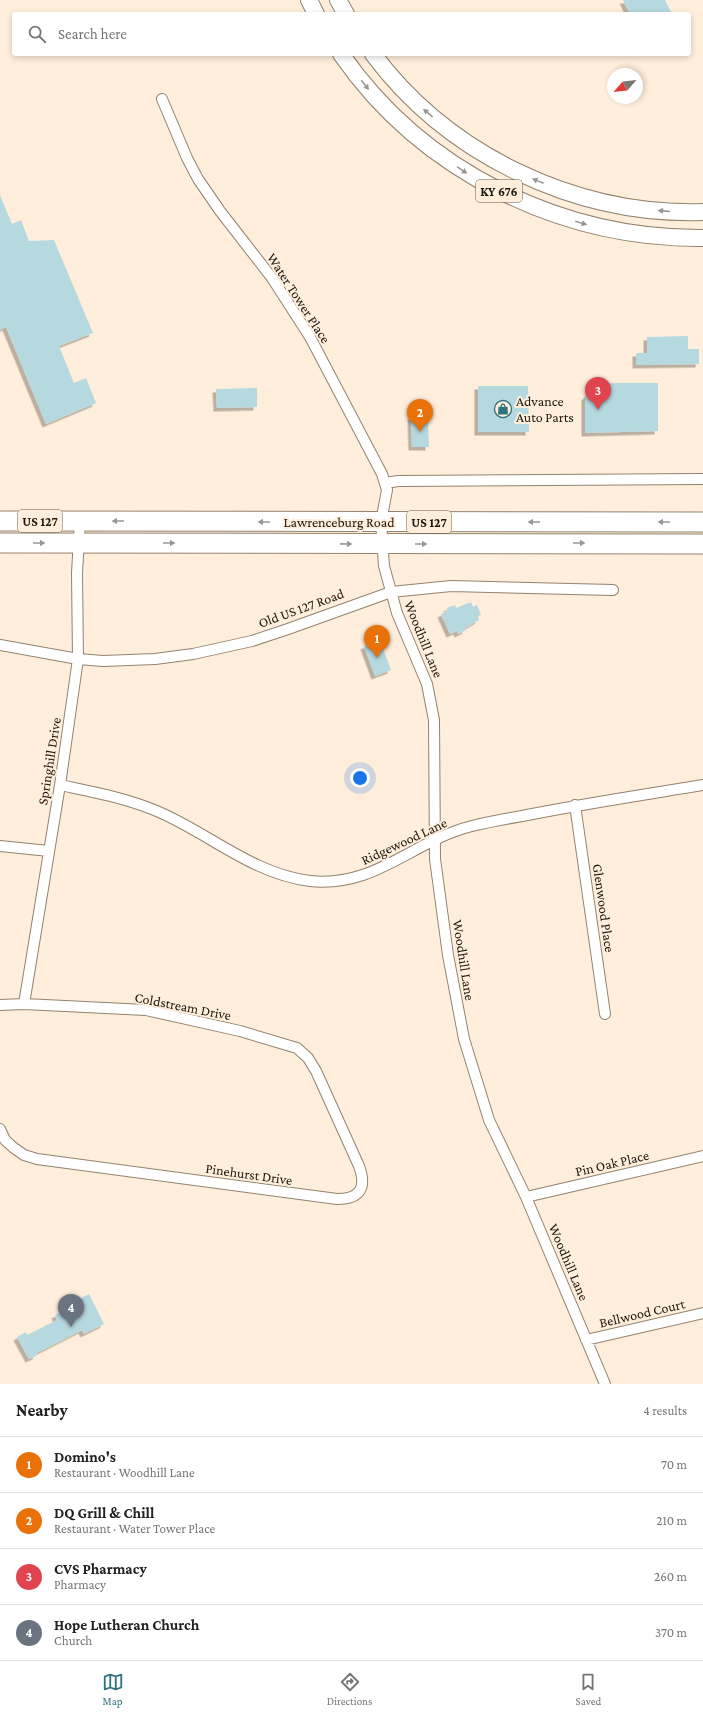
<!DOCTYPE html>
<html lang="en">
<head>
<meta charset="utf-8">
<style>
	body { margin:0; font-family:"Crimson Pro",serif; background:#f2f2f2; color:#222 }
	.compass { position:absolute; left:607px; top:68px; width:36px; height:36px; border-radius:50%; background:#fff; box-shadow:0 2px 6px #0003; rotate:243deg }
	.you { position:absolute; left:360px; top:778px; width:14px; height:14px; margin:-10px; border:3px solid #fff; border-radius:50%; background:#1a73e8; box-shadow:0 0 0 6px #1a73e833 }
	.badge { display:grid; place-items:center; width:26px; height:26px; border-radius:50%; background:#2d747f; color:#fff; font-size:13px; font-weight:700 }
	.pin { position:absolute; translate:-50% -33px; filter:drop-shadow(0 1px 2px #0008) }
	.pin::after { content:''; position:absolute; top:21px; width:14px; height:12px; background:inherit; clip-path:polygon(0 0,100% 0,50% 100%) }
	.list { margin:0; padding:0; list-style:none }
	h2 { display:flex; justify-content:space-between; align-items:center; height:52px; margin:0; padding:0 16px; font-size:17px }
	h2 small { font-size:13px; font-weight:400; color:#767676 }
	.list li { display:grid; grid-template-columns:26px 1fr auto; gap:12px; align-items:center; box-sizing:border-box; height:56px; padding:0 16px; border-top:1px solid #e0e0e0 }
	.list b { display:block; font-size:15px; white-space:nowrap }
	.list p { margin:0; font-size:13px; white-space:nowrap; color:#767676 }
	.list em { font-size:13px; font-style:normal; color:#767676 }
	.icon { flex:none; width:22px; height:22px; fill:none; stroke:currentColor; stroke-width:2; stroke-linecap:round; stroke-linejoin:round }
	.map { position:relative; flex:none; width:703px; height:1384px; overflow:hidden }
	.search { position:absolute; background:#fff; box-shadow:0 2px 6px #0003; left:12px; right:12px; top:12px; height:44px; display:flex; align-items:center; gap:10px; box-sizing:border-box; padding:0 14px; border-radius:4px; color:#767676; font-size:15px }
	.sheet { height:276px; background:#fff }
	nav { display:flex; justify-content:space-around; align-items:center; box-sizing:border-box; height:56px; border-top:1px solid #e0e0e0; background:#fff; font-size:11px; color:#767676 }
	nav a { display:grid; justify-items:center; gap:2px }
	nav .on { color:#2d747f }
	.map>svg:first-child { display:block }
	.building { fill:#b6d9e0; filter:url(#shadow) }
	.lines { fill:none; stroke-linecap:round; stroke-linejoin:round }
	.street-casing { stroke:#94826d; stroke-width:12 }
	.primary-casing { stroke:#94826d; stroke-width:18 }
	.highway-casing { stroke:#94826d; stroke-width:21 }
	.street { stroke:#fff; stroke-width:10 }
	.primary { stroke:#fff; stroke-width:16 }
	.highway { stroke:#fff; stroke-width:19 }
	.oneway { fill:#9a9793 }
	.labels { text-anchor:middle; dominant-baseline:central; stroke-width:4; stroke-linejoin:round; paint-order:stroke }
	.shield { fill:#feeedb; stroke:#61584c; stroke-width:1 }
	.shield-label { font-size:13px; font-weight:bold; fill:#1e170f }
	.street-label { font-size:14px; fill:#1e170f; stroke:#feeedb }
	.poi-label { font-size:14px; fill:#1e170f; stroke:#feeedb; text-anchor:start }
</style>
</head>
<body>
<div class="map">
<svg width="703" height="1384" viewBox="0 0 703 1384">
	<defs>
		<filter id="shadow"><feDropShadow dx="-3.5" dy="3.5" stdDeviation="0" flood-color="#0004"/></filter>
	</defs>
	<rect width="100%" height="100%" fill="#feeedb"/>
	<path class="building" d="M623,0H665L672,14H630Z
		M0,195L12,224L21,220L29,241L54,240L93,333L59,346L74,383L86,378L96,403L46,424L6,327L0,330Z
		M688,336V349H699V364L636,365V353H647V337Z
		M599,383H658V431L585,433V397Z
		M478,386H528L529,432H478Z
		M257,388V407L217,408L216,389Z
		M411,416H428L429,447H412Z
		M471,602L473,607L477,605L481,615L478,616L479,620L465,628L466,630L458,634L457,631L450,634L441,614L448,611L447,608L455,605L456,608Z
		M380,640L391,670L375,676L364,646Z
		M89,1294L104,1324L84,1334L82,1330L37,1353L36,1356L29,1359L17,1337L26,1332L27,1335L57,1320L55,1315L78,1304L77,1300Z"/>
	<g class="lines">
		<g class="street-casing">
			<path id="street" d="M162,99L187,158L198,179L220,211L272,278L310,337L382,474L387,490L381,522L384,566L397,613L427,684L434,720L435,859L448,955L464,1039L489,1120L526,1197L605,1384
				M385,483L398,481L703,479
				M0,645L78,659L103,661L155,659L193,654L252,641L288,629L391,592L451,586L613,590
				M60,785C93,792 127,798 159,812C210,834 253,874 310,881C376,888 412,841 472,826C488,822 505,819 522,816C582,804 642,795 703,785
				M575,805L605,1014
				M0,846L49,851
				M24,1004L60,785L78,659L77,573L80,521
				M0,1005L24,1004L146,1010L240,1031L297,1048L308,1058L316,1071L359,1166C367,1188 360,1199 337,1199L37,1159L24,1155L14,1148L5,1140L0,1129
				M526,1197L703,1156
				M586,1340L703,1313"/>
		</g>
		<g class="primary-casing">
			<path id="primary" d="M309,0L316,14
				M338,0L346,14
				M341,54C423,172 561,239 703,238
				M373,54C449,156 577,216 703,212"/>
		</g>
		<g class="highway-casing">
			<path id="highway" d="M0,521L703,522
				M0,543L703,544"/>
		</g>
		<use href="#street" class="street"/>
		<use href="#primary" class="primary"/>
		<use href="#highway" class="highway"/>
	</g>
	<defs><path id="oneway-solid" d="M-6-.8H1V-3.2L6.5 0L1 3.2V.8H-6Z"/></defs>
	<g class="oneway">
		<use href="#oneway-solid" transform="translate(365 85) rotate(51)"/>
		<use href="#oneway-solid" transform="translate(428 113) rotate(-140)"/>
		<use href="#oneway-solid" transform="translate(462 170) rotate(34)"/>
		<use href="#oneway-solid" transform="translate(538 181) rotate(-158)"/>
		<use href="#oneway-solid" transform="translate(664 211) rotate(-175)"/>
		<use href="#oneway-solid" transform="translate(581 223) rotate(16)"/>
		<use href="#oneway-solid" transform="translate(118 521) rotate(180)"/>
		<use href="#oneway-solid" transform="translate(264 522) rotate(-180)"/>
		<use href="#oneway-solid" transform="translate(534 522) rotate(-180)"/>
		<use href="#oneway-solid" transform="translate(664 522) rotate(180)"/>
		<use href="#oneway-solid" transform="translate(39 543)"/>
		<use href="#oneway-solid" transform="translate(169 543)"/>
		<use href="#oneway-solid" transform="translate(579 543)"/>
		<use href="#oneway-solid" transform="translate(346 544) rotate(1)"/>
		<use href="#oneway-solid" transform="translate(421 544)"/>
	</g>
	<defs>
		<g id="shop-ring" transform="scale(0.9)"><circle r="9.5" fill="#feeedb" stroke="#2d747f" stroke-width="1.5"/><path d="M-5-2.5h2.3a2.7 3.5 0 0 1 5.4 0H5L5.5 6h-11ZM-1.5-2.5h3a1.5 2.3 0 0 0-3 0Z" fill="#2d747f"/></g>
	</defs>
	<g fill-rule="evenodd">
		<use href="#shop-ring" x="503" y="409"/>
	</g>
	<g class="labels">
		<g class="shield">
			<rect x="476" y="180" width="46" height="22" rx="3"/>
			<rect x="18" y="510" width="44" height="22" rx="3"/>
			<rect x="407" y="511" width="44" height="22" rx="3"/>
		</g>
		<g class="shield-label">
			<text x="499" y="191">KY 676</text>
			<text x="40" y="521">US 127</text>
			<text x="429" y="522">US 127</text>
		</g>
		<g class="street-label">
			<text transform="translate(299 298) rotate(57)">Water Tower Place</text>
			<text x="339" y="522">Lawrenceburg Road</text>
			<text transform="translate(301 608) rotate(-20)">Old US 127 Road</text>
			<text transform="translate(424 639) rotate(68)">Woodhill Lane</text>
			<text transform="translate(49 761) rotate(-81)">Springhill Drive</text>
			<text transform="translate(404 841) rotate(-25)">Ridgewood Lane</text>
			<text transform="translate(604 908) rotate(82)">Glenwood Place</text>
			<text transform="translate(464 960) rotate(81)">Woodhill Lane</text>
			<text transform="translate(183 1006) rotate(11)">Coldstream Drive</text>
			<text transform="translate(612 1163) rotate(-13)">Pin Oak Place</text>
			<text transform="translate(249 1174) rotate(8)">Pinehurst Drive</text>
			<text transform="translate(569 1262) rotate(67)">Woodhill Lane</text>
			<text transform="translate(642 1313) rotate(-13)">Bellwood Court</text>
		</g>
		<g class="poi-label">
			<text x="516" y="401">Advance<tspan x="516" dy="16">Auto Parts</tspan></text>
		</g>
	</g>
</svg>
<svg class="compass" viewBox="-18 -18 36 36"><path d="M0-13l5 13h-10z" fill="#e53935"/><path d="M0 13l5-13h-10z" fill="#767676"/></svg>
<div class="you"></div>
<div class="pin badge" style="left:377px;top:658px;background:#e8710a">1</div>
<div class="pin badge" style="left:420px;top:432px;background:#e8710a">2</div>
<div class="pin badge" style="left:598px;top:410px;background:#e0444e">3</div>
<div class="pin badge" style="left:71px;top:1327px;background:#6b7280">4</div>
<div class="search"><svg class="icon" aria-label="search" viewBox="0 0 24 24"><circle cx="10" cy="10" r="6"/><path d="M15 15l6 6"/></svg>Search here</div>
</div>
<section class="sheet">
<h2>Nearby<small>4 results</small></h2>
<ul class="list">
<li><span class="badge" style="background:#e8710a">1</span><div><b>Domino's</b><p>Restaurant · Woodhill Lane</p></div><em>70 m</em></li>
<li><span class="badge" style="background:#e8710a">2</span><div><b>DQ Grill &amp; Chill</b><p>Restaurant · Water Tower Place</p></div><em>210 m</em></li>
<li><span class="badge" style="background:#e0444e">3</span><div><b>CVS Pharmacy</b><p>Pharmacy</p></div><em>260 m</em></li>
<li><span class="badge" style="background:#6b7280">4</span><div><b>Hope Lutheran Church</b><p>Church</p></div><em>370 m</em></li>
</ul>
</section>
<nav>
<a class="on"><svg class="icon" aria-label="map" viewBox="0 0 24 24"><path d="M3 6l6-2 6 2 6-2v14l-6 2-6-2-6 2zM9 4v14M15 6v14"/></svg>Map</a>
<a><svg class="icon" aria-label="directions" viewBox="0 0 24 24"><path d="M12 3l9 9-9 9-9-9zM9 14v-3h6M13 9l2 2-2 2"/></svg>Directions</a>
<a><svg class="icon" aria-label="saved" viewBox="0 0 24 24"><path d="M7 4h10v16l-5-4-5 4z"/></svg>Saved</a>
</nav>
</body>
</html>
